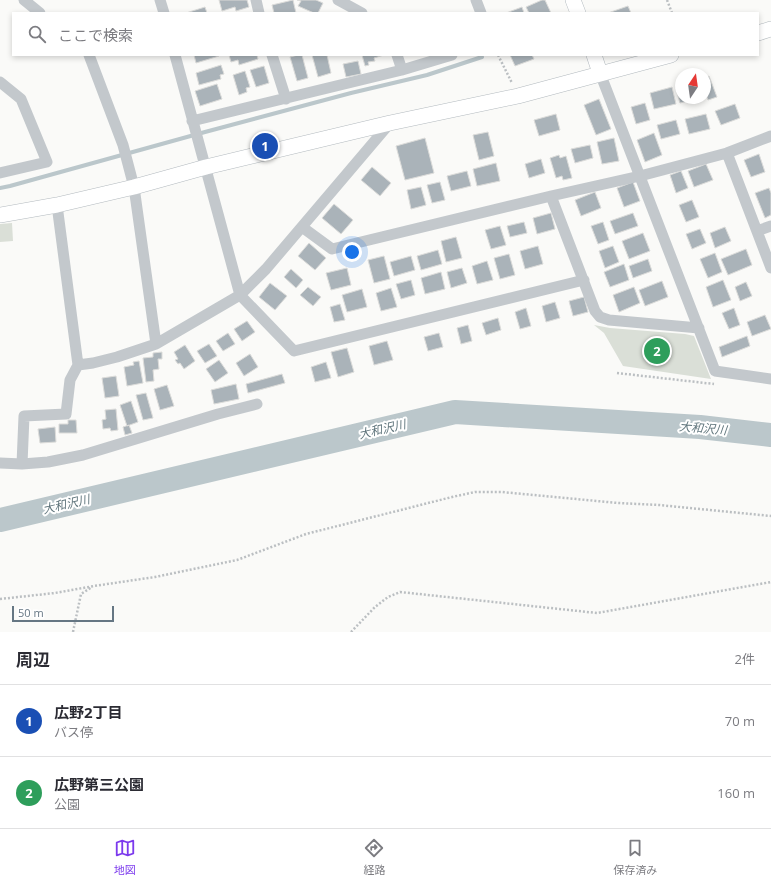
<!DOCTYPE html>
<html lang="ja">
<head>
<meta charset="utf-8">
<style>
	body { margin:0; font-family:"Open Sans","Noto Sans JP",sans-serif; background:#f2f2f3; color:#2b2b33 }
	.compass { position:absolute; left:675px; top:68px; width:36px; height:36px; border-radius:50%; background:#fff; box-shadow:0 2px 6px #0003; rotate:13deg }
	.scale { position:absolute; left:12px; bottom:10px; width:102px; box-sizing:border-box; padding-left:4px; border:2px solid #657683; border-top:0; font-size:11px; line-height:14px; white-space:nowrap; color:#657683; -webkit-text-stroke:3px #fff; paint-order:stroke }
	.you { position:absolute; left:352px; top:252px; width:14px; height:14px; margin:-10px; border:3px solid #fff; border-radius:50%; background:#1a73e8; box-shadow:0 0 0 6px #1a73e833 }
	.badge { display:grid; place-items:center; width:26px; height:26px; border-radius:50%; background:#7c3aed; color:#fff; font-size:13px; font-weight:700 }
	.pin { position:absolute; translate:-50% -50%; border:2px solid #fff; box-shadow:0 1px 4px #0006 }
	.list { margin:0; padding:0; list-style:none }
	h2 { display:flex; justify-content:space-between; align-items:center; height:52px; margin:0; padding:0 16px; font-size:17px }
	h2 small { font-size:13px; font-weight:400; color:#7c7c81 }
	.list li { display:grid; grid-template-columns:26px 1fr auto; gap:12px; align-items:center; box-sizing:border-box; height:72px; padding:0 16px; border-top:1px solid #e1e1e2 }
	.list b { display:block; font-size:15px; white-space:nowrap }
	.list p { margin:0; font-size:13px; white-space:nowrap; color:#7c7c81 }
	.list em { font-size:13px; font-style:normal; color:#7c7c81 }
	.icon { flex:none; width:22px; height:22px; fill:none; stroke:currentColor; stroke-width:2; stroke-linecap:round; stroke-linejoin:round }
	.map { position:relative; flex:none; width:771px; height:632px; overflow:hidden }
	.search { position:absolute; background:#fff; box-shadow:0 2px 6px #0003; left:12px; right:12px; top:12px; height:44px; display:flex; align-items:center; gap:10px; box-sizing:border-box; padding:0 14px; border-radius:0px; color:#7c7c81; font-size:15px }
	.sheet { height:196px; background:#fff }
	nav { display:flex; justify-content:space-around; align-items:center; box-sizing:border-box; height:56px; border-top:1px solid #e1e1e2; background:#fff; font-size:11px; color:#7c7c81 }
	nav a { display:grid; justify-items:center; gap:2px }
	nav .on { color:#7c3aed }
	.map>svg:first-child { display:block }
	.green { fill:#dadfd7 }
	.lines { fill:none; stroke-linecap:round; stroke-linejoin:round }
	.stream { stroke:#bbc7cb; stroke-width:4 }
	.river { stroke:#bbc7cb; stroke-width:24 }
	.building { fill:#aab3b9; stroke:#dcdcda }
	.secondary-casing { stroke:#b3babf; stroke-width:16 }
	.path { stroke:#bbbfc2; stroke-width:2.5; stroke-dasharray:2 2; stroke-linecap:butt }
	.street { stroke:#c3c8cc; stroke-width:11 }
	.secondary { stroke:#fff; stroke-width:15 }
	.labels { text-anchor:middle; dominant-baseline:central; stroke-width:4; stroke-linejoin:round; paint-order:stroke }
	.water-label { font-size:12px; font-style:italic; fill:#60757c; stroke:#fff }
</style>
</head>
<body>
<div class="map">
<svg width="771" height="632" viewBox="0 0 771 632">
	<rect width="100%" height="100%" fill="#fafaf8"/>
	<path class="green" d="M12,223L13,241L0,242V224Z
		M594,325L610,328L685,334L694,336L711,379L623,366L604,333Z"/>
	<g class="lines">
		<path class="stream" d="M0,188L10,186L205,132L351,93L427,75L482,57"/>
		<path class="river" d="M0,520L455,412L700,427L771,435"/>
	</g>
	<path class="building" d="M219,0H247L249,7L236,11L235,7L222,11Z
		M293,0L296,13H274L272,5Z
		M297,0H316L323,3L318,13H314L298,6L301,1Z
		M542,0H545L551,13H529L526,7Z
		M628,6L631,13H608Z
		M205,7L207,13H186Z
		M522,7L524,13H506Z
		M194,55H218L219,56L196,63Z
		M229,55H257L258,59L239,65L238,60L231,62Z
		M298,55H302L308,78L297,81L290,57Z
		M312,55H327L331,73L318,77Z
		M362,55H384L374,58L375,61L368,62L369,65L365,66Z
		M510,55H532L534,59L515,66Z
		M358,61L361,74L346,77L343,64Z
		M221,65L224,74L220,75L221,79L199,85L196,73Z
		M264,66L269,83L256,87L250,70Z
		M245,71L250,87L246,88L247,92L239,95L233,75Z
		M709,76L717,97L708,100L705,92V78Z
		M217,84L222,99L200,106L195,91Z
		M672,87L676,104L654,109L650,93Z
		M681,88V98H699L680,103L676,89Z
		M599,99L611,129L596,135L584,105Z
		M645,103L650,120L636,124L631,107Z
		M735,104L740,118L721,125L715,111Z
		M556,114L560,130L539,136L534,120Z
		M706,114L710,129L689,134L685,119Z
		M676,120L680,134L661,139L657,125Z
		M488,132L494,156L479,160L473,135Z
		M654,133L662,155L645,162L637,140Z
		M425,138L434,173L405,180L396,146Z
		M614,138L619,161L602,164L597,142Z
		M590,145L593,158L575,163L571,149Z
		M759,154L765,172L751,177L744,160Z
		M559,155L560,158L566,156L572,178L563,180L562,176L556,178L550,158Z
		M541,159L545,173L529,178L525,164Z
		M496,163L500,181L477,186L473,169Z
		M706,164L713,180L694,187L688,171Z
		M372,167L391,183L380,196L361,180Z
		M467,171L471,186L451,191L447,176Z
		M681,171L688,188L676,193L670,175Z
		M440,182L445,200L432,203L427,185Z
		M633,182L640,201L624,207L617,188Z
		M421,187L426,205L411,209L407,190Z
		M769,188L771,193V215L765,218L755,193Z
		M595,192L601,208L581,216L575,200Z
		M692,200L699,217L686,222L679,205Z
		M334,204L353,220L341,234L322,218Z
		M551,213L555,229L537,234L533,218Z
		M633,213L638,226L615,234L610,221Z
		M524,222L527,233L510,237L507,226Z
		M603,222L609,240L598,244L591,226Z
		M500,226L506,245L491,249L485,230Z
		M725,227L731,241L715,248L710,233Z
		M700,229L706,243L692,249L686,234Z
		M643,233L650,251L629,259L622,241Z
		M456,237L462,258L446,262L441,241Z
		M309,243L326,258L315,270L298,256Z
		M538,246L543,264L525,269L520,251Z
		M613,246L619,262L605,268L599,251Z
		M746,249L752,265L728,275L721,259Z
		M438,250L442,264L421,270L417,256Z
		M715,253L722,272L708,278L700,259Z
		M509,254L515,275L500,279L494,258Z
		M384,256L390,279L374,283L368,260Z
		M411,256L415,270L394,276L390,262Z
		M648,259L652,271L633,278L629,266Z
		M487,261L493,280L477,284L472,266Z
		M624,264L629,280L610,287L604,272Z
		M347,268L351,285L331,290L326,273Z
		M462,268L467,283L451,288L447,272Z
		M291,269L303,280L296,288L284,277Z
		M441,272L445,289L425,294L421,278Z
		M411,280L415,295L401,299L396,284Z
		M723,280L731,300L713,307L706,287Z
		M662,281L668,297L645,306L639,290Z
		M746,282L752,296L740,301L735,287Z
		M270,283L287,296L275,310L259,297Z
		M308,287L321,297L313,306L300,295Z
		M634,287L640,303L619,312L613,295Z
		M391,288L397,307L381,311L376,293Z
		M362,289L367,307L347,312L342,295Z
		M584,297L588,312L573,316L569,301Z
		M555,302L560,318L546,322L542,306Z
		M340,304L345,320L334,322L330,307Z
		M526,308L531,326L520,329L515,312Z
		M734,308L740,325L729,329L722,313Z
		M765,315L771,329L752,336L747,322Z
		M498,318L501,330L486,335L482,323Z
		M247,321L255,332L242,341L234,329Z
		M468,325L472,341L461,344L457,328Z
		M228,333L235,344L223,351L216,341Z
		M439,333L443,347L428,351L424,337Z
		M747,336L750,346L722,357L719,347Z
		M387,341L393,360L374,365L369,346Z
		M209,344L217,356L205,363L197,351Z
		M185,345L195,361L184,369L180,363L178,364L175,360L178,359L174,352Z
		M347,348L354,372L338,377L331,352Z
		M162,352V359H158L159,369L153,370L154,381L146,382L143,358L153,357V353Z
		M250,354L258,367L244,376L236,363Z
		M219,360L228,373L215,382L206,369Z
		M139,361L143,383L127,386L124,367L134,365L133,362Z
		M326,362L331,378L315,382L311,367Z
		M282,374L285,383L248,393L246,384Z
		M116,376L119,396L105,398L102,378Z
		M236,384L239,399L214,404L211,390Z
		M167,385L174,406L160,410L154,389Z
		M146,393L153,418L143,420L136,395Z
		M131,401L138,422L127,426L120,405Z
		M116,409L118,430L111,431L110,428L103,429L102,420L106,419L105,410Z
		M68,420H76L77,433H59V424H68Z
		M129,425L132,433L125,435L123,427Z
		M55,427L56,442L40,443L38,429Z"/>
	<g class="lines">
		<g class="secondary-casing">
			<path id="secondary" d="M573,0L578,13
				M758,33L771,29
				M594,55L600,73
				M0,215L57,205L134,187L206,167L390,123L518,96L671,55"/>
		</g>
		<path class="path" d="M667,0L672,13
			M498,55L512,83
			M617,373L714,384
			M0,599L55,593L94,586L155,577L237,560L306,534L452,497L475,492H502L618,503L659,505L771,516
			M73,632L81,594L92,587
			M351,632L375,607L388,597L400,592L597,613L771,582"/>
		<path class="street" d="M24,0L40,13
			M160,0L164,13
			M256,0L259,13
			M338,0L362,13
			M476,0L481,13
			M89,55L123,145L134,187L156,344
			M175,55L240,295L294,351L584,280
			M272,55L286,99
			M397,55L402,70
			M600,73L715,371L771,379
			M0,82L21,99L47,162L0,173
			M192,121L402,70L452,55
			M727,153L771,268
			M551,196L595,311L600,317L609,320L699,328
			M57,205L78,365L93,363L117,357L156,344L240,295L266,269L390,123
			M302,227L332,249L551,196L640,176L727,153L771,136
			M757,231L771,226
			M0,463L22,464L48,462L83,455L218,414L257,404
			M22,464L24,416L66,414L70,380L78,365"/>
		<use href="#secondary" class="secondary"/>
	</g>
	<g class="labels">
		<g class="water-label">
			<text transform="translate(703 428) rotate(5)">大和沢川</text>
			<text transform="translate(382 429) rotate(-13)">大和沢川</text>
			<text transform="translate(66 504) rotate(-13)">大和沢川</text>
		</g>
	</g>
</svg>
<svg class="compass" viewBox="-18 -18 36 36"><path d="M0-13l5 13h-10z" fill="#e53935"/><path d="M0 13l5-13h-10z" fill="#7c7c81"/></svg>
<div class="scale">50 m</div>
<div class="you"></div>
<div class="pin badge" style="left:265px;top:146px;background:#1a4fb4">1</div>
<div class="pin badge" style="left:657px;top:351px;background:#2e9e5b">2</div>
<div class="search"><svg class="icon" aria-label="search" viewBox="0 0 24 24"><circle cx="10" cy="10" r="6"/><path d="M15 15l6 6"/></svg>ここで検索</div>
</div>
<section class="sheet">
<h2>周辺<small>2件</small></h2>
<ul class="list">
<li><span class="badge" style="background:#1a4fb4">1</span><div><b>広野2丁目</b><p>バス停</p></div><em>70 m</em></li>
<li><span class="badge" style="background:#2e9e5b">2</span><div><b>広野第三公園</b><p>公園</p></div><em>160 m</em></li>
</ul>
</section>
<nav>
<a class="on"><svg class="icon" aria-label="map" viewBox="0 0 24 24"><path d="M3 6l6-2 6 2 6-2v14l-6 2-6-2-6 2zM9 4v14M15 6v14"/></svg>地図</a>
<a><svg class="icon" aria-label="directions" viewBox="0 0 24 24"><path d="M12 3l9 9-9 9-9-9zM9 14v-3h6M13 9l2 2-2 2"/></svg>経路</a>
<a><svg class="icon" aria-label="saved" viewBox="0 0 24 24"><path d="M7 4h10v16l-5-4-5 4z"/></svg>保存済み</a>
</nav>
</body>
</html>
